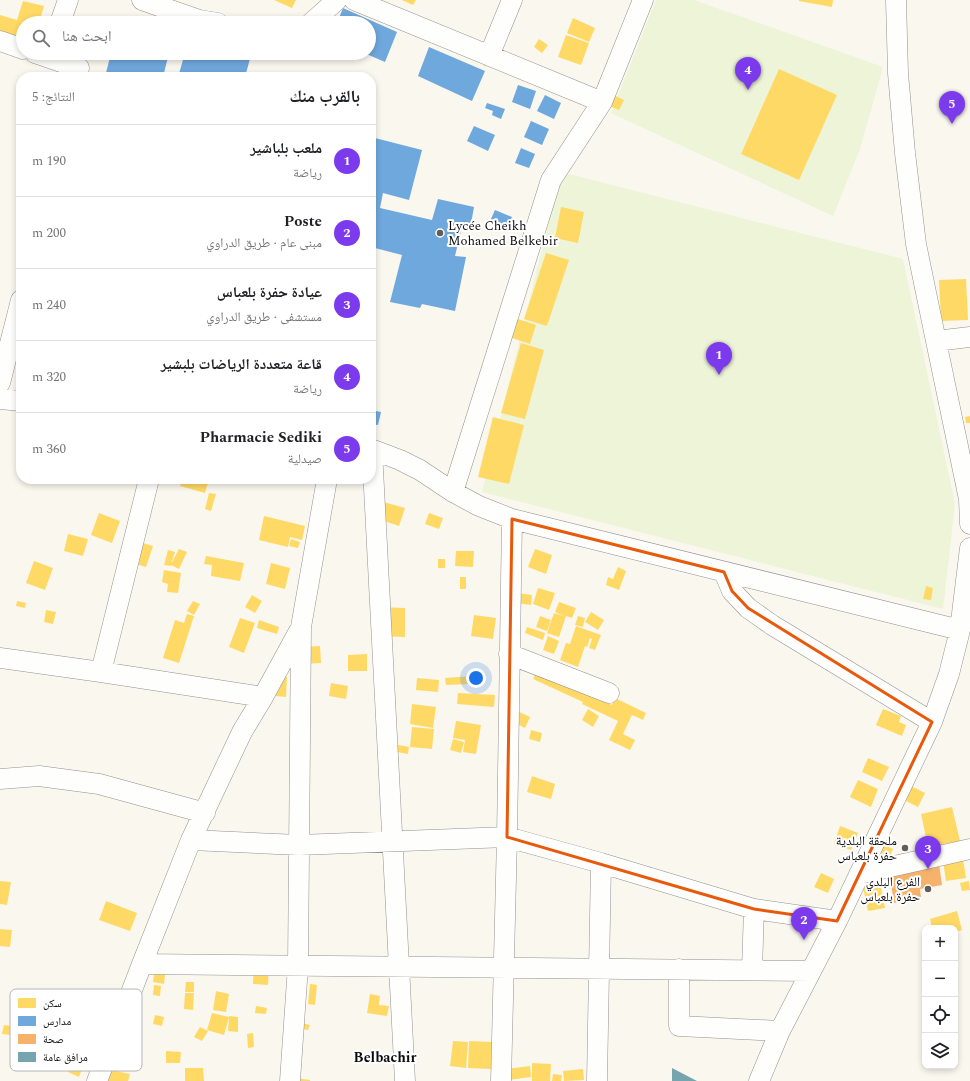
<!DOCTYPE html>
<html lang="ar">
<head>
<meta charset="utf-8">
<style>
	body { margin:0; font-family:Spectral,"Noto Naskh Arabic",serif; background:#f2f2f2; color:#202124; direction:rtl }
	.controls { position:absolute; right:12px; bottom:12px; display:grid; overflow:hidden; border-radius:8px; box-shadow:0 2px 6px #0003 }
	.controls button { width:36px; height:36px; display:grid; place-items:center; padding:0; border:0; border-bottom:1px solid #e0e0e0; background:#fff; color:#202124; font:20px sans-serif }
	.you { position:absolute; left:476px; top:678px; width:14px; height:14px; margin:-10px; border:3px solid #fff; border-radius:50%; background:#1a73e8; box-shadow:0 0 0 6px #1a73e833 }
	.badge { display:grid; place-items:center; width:26px; height:26px; border-radius:50%; background:#7c3aed; color:#fff; font-size:13px; font-weight:700 }
	.pin { position:absolute; translate:-50% -33px; filter:drop-shadow(0 1px 2px #0008) }
	.pin::after { content:''; position:absolute; top:21px; width:14px; height:12px; background:inherit; clip-path:polygon(0 0,100% 0,50% 100%) }
	.list { margin:0; padding:0; list-style:none }
	h2 { display:flex; justify-content:space-between; align-items:center; height:52px; margin:0; padding:0 16px; font-size:17px }
	h2 small { font-size:13px; font-weight:400; color:#757577 }
	.list li { display:grid; grid-template-columns:26px 1fr auto; gap:12px; align-items:center; box-sizing:border-box; height:72px; padding:0 16px; border-top:1px solid #e0e0e0 }
	.list b { display:block; font-size:15px; white-space:nowrap }
	.list p { margin:0; font-size:13px; white-space:nowrap; color:#757577 }
	.list em { font-size:13px; font-style:normal; color:#757577 }
	.icon { flex:none; width:22px; height:22px; fill:none; stroke:currentColor; stroke-width:2; stroke-linecap:round; stroke-linejoin:round }
	.map { position:relative; flex:none; width:970px; height:1081px; overflow:hidden; direction:ltr }
	.search { position:absolute; background:#fff; box-shadow:0 2px 6px #0003; left:16px; top:16px; width:360px; height:44px; display:flex; align-items:center; gap:10px; box-sizing:border-box; padding:0 14px; border-radius:22px; color:#757577; font-size:15px }
	.panel { position:absolute; background:#fff; box-shadow:0 2px 6px #0003; left:16px; top:72px; width:360px; height:412px; border-radius:16px; direction:rtl }
	.map>svg:first-child { display:block }
	.pitch { fill:#edf4d8 }
	.homes { fill:#ffd966 }
	.schools { fill:#6fa8dc }
	.health { fill:#f6b26b }
	.public { fill:#76a5af }
	.lines { fill:none; stroke-linecap:round; stroke-linejoin:round }
	.minor-casing { stroke:#93918e; stroke-width:21 }
	.minor { stroke:#fefefd; stroke-width:20 }
	.marked { fill:none; stroke:#e8590c; stroke-width:3; stroke-linejoin:round }
	.poi-dot { fill:#5f5e5b; stroke:#fff; stroke-width:1.5 }
	.labels { text-anchor:middle; dominant-baseline:central; stroke-width:4; stroke-linejoin:round; paint-order:stroke }
	.poi-label { font-size:13px; fill:#0b0b0b; stroke:#fff; text-anchor:end }
	.neighbourhood-label { font-size:14px; font-weight:bold; fill:#0b0b0b; stroke:#fff }
	.key { fill:#fff; stroke:#b6b6b6; stroke-width:1 }
	.key-label { font-size:11px; fill:#0b0b0b }
</style>
</head>
<body>
<div class="map">
<svg width="970" height="1081" viewBox="0 0 970 1081">
	<rect width="100%" height="100%" fill="#faf7ef"/>
	<path class="pitch" d="M656,0H694L883,67L860,149L833,216L611,113Z
		M561,172L903,259L955,504L943,609L482,492Z"/>
	<path class="homes" d="M274,0H296L292,8Z
		M402,0H416L413,5Z
		M799,0H833L832,7L799,1Z
		M23,1L44,6L39,23H23V39L0,33V15L17,20Z
		M573,18L595,28L589,42L567,33Z
		M566,35L589,43L581,65L558,57Z
		M539,39L548,45L542,53L534,47Z
		M779,69L837,95L799,180L741,154Z
		M609,93L624,100L619,110L604,104Z
		M561,207L584,212L578,243L555,238Z
		M546,253L569,260L547,326L524,319Z
		M966,279L968,320L941,321L939,280Z
		M518,319L536,325L530,344L512,338Z
		M521,343L544,350L525,419L501,413Z
		M970,416V423H966L965,417Z
		M493,417L524,425L509,484L478,477Z
		M182,479H209L205,493L180,486Z
		M209,493L216,494L211,511L205,509Z
		M380,501L405,508L399,526L375,518Z
		M99,513L120,521L112,543L91,535Z
		M429,513L443,518L439,529L425,524Z
		M264,516L305,526L302,540L290,537L288,547L259,540Z
		M68,534L88,539L83,556L64,551Z
		M291,539L300,542L298,548L289,546Z
		M133,540L153,546L146,567L126,561Z
		M179,549L187,552L179,569L171,565V566L164,565L168,550L175,552L171,564Z
		M535,549L552,555L546,574L528,567Z
		M456,551H474L473,567L455,566Z
		M206,556L244,563L240,581L211,576L212,565L204,564Z
		M438,559H445V568H438Z
		M34,561L53,568L45,590L26,583Z
		M271,563L290,568L285,589L266,584Z
		M618,567L626,571L619,590L606,585L608,577L613,579Z
		M164,570L181,573L178,593L167,592L168,584L162,582Z
		M460,577H466V589H460Z
		M926,586L933,588L931,600L923,599Z
		M538,588L555,593L549,610L533,604Z
		M518,593L532,595L531,605L516,603Z
		M252,595L262,601L255,613L245,607Z
		M17,601L26,603L25,608L16,606Z
		M193,601L200,604L194,615L187,611Z
		M559,602L576,608L572,618L566,616L559,637L547,633L554,613L564,616L555,612Z
		M378,607L405,608V637L377,636Z
		M46,610L56,612L53,624L44,622Z
		M591,612L604,620L598,630L585,622Z
		M187,614L194,616L179,663L163,658L175,620L184,623Z
		M474,615L496,618L493,639L471,636Z
		M540,616L551,620L547,631L536,627Z
		M578,616L585,618L583,627L575,625Z
		M240,618L255,623L244,653L229,647Z
		M259,620L279,627L277,634L257,628Z
		M576,626L601,635L595,650L589,648L592,639L590,638L587,647L585,646L578,667L560,660L566,643L570,644Z
		M527,627L545,633L543,640L525,633Z
		M548,636L559,641L554,654L543,650Z
		M320,646L321,663L303,664L302,647Z
		M367,654V671H348V655Z
		M541,662L604,701L612,705L615,698L646,713L643,720L632,715L623,734L635,740L630,750L609,740L618,721L582,704L583,702L533,679Z
		M272,676L287,677L286,697L265,695Z
		M472,676V684L446,685L445,678Z
		M417,678L439,680L438,692L416,690Z
		M331,683L348,686L346,699L329,696Z
		M458,693L495,695L494,707L457,704Z
		M412,704L436,707L433,728L410,724Z
		M513,709L530,717L525,728L508,720Z
		M588,709L599,716L593,727L582,720Z
		M883,709L901,716L899,722L906,725L902,736L876,725Z
		M456,721L481,725L476,754L463,752L465,740L453,738Z
		M412,727L434,729L432,749L410,747Z
		M531,730L542,733L540,742L529,739Z
		M453,739L464,742L461,753L450,750Z
		M393,744L409,747L408,754L392,751Z
		M868,758L889,767L882,781L862,772Z
		M532,776L555,784L551,799L527,792Z
		M858,780L878,789L871,807L850,797Z
		M911,786L925,793L918,807L904,800Z
		M952,807L960,841L928,847L921,814Z
		M840,826L858,833L851,850L834,844Z
		M878,842L893,849L888,861L873,854Z
		M962,852L966,878L946,881L942,855Z
		M821,873L834,879L828,893L814,887Z
		M0,881L11,882L7,905L0,904Z
		M969,881L970,890L962,891L960,883Z
		M880,883L885,908L868,911L863,887Z
		M106,901L137,913L130,931L99,920Z
		M957,911L962,930L955,932V928H932L930,919Z
		M0,929L12,930L10,947L0,946Z
		M254,963L269,964L268,985L253,984Z
		M155,966L166,967L164,984L153,982Z
		M186,982H194V992H185Z
		M310,984L317,985L315,1005L308,1004Z
		M154,985L161,986L160,996L153,995Z
		M216,991L229,994L226,1012L213,1010Z
		M185,993H194L193,1010L184,1009Z
		M370,994L380,996L379,1005L389,1006L387,1016L367,1013Z
		M256,1006L267,1008L266,1014L255,1013Z
		M212,1013L229,1017V1016L238,1017V1032L228,1031L229,1017L224,1035L207,1030Z
		M155,1015L164,1017L162,1026L153,1024Z
		M296,1022L310,1025L308,1030L295,1028Z
		M4,1025L33,1029L31,1050L10,1047L11,1035L2,1034Z
		M200,1027L208,1031L202,1041L194,1037Z
		M253,1033L254,1047L248,1048L247,1034Z
		M453,1041L468,1042L466,1068L450,1066Z
		M469,1041L492,1042L491,1069L468,1068Z
		M166,1051L181,1052L180,1063H166Z
		M74,1057L85,1061L79,1077L68,1072Z
		M532,1063L551,1064L550,1081H532Z
		M530,1066L531,1077L508,1080L507,1069Z
		M102,1068L130,1074L128,1081H99Z
		M185,1068H203L204,1081H185Z
		M583,1069L584,1080L564,1081L563,1071Z
		M553,1074L562,1075L561,1081H552Z
		M289,1077L310,1080V1081H288Z"/>
	<path class="schools" d="M343,8L397,32L385,62L364,53H369V23H337Z
		M429,47L485,71L472,101L418,76Z
		M111,53H169L163,77H105Z
		M185,53H242L251,55L245,77H178Z
		M518,85L536,91L530,109L512,102Z
		M545,95L561,103L554,119L537,111Z
		M487,103L505,109L501,119L492,115L493,111L485,108Z
		M531,121L549,129L542,145L524,137Z
		M474,126L495,135L488,151L467,141Z
		M371,137L422,150L409,200L383,193L380,208L432,220L438,199L474,207L470,229L462,227L455,256L466,257L455,311L422,304L420,308L390,302L402,255L371,247L372,201H371Z
		M521,148L535,154L529,168L515,163Z
		M495,210L512,217L507,228L490,221Z
		M371,349L374,350L372,361H371Z
		M371,410L381,412L378,425L371,424Z"/>
	<path class="health" d="M938,857L942,885L920,889L921,898L894,903L888,864Z"/>
	<path class="public" d="M672,1068L697,1081H672Z"/>
	<g class="lines">
		<g class="minor-casing">
			<path id="minor" d="M142,0L199,20L218,23
				M354,0L602,102
				M896,0L898,73L905,153L916,244L936,341L969,499L970,524
				M60,23L68,0
				M311,23L337,0
				M0,41L23,49
				M35,53L79,68L77,77
				M489,56L512,0
				M936,341L970,337
				M0,383L21,300
				M0,399L21,401
				M371,449L400,460L420,470L453,492L479,506L512,519L960,630
				M372,450L405,1081
				M453,492L551,180L602,102L643,0
				M724,572L732,591L748,608L772,625L932,722
				M509,654L609,693
				M0,658L101,672L263,697
				M101,672L149,479
				M0,779L39,776L99,784L205,813
				M191,840L299,845L507,837L601,863L754,909L837,921
				M859,874L970,849
				M142,964L811,971
				M679,969V1026L780,1031
				M752,970L754,909
				M97,1081L142,964L191,840L242,732L263,697L299,631
				M290,1081L298,966L301,627L327,479
				M501,1081L507,837L512,519
				M597,1081L601,863
				M759,1081L780,1031L837,921L932,722L949,674L960,630L970,548"/>
		</g>
		<use href="#minor" class="minor"/>
	</g>
	<path class="marked" d="M512,519L724,572L732,591L748,608L932,722L837,921L754,909L507,837Z"/>
	<g class="poi-dot">
		<circle cx="440" cy="233" r="4"/>
		<circle cx="905" cy="848" r="4"/>
		<circle cx="928" cy="889" r="4"/>
	</g>
	<g class="labels">
		<g class="poi-label">
			<text x="448" y="226" text-anchor="start">Lycée Cheikh<tspan x="448" dy="15">Mohamed Belkebir</tspan></text>
			<text x="897" y="841">ملحقة البلدية<tspan x="897" dy="15">حفرة بلعباس</tspan></text>
			<text x="920" y="882">الفرع البلدي<tspan x="920" dy="15">حفرة بلعباس</tspan></text>
		</g>
		<g class="neighbourhood-label">
			<text x="385" y="1057">Belbachir</text>
		</g>
	</g>
	<rect x="10" y="989" width="132" height="82" rx="6" class="key"/>
	<rect x="18" y="998" width="18" height="10" fill="#ffd966"/>
	<rect x="18" y="1016" width="18" height="10" fill="#6fa8dc"/>
	<rect x="18" y="1034" width="18" height="10" fill="#f6b26b"/>
	<rect x="18" y="1052" width="18" height="10" fill="#76a5af"/>
	<g class="key-label">
		<text x="43" y="1007">سكن</text>
		<text x="43" y="1025">مدارس</text>
		<text x="43" y="1043">صحة</text>
		<text x="43" y="1061">مرافق عامة</text>
	</g>
</svg>
<div class="controls">
<button>+</button>
<button>−</button>
<button><svg class="icon" aria-label="locate" viewBox="0 0 24 24"><circle cx="12" cy="12" r="6"/><path d="M12 2v4M12 18v4M2 12h4M18 12h4"/></svg></button>
<button><svg class="icon" aria-label="layers" viewBox="0 0 24 24"><path d="M12 4l9 5-9 5-9-5zM3 14l9 5 9-5"/></svg></button>
</div>
<div class="you"></div>
<div class="pin badge" style="left:719px;top:375px">1</div>
<div class="pin badge" style="left:804px;top:940px">2</div>
<div class="pin badge" style="left:928px;top:869px">3</div>
<div class="pin badge" style="left:748px;top:90px">4</div>
<div class="pin badge" style="left:952px;top:124px">5</div>
<div class="search"><svg class="icon" aria-label="search" viewBox="0 0 24 24"><circle cx="10" cy="10" r="6"/><path d="M15 15l6 6"/></svg>ابحث هنا</div>
<section class="panel">
<h2>بالقرب منك<small>النتائج: 5</small></h2>
<ul class="list">
<li><span class="badge">1</span><div><b>ملعب بلباشير</b><p>رياضة</p></div><em>190 m</em></li>
<li><span class="badge">2</span><div><b>Poste</b><p>مبنى عام · طريق الدراوي</p></div><em>200 m</em></li>
<li><span class="badge">3</span><div><b>عيادة حفرة بلعباس</b><p>مستشفى · طريق الدراوي</p></div><em>240 m</em></li>
<li><span class="badge">4</span><div><b>قاعة متعددة الرياضات بلبشير</b><p>رياضة</p></div><em>320 m</em></li>
<li><span class="badge">5</span><div><b>Pharmacie Sediki</b><p>صيدلية</p></div><em>360 m</em></li>
</ul>
</section>
</div>
</body>
</html>
